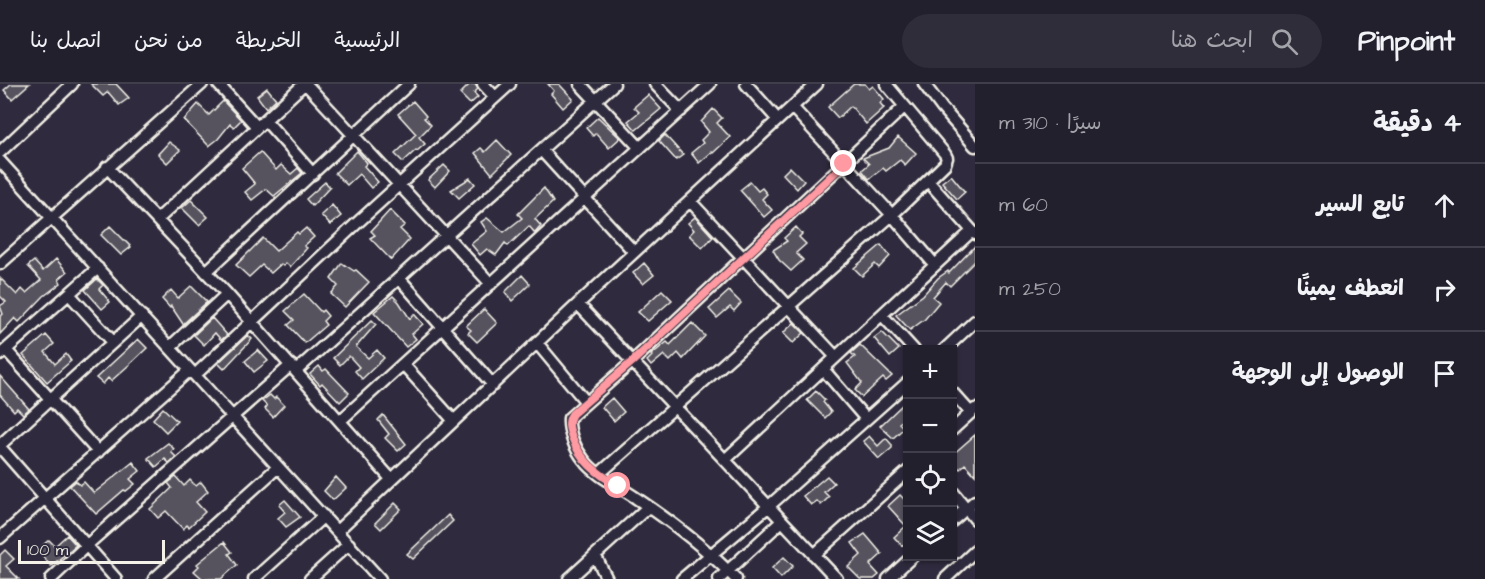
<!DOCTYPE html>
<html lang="ar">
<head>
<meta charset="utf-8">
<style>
	body { margin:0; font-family:"Architects Daughter","Playpen Sans Arabic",sans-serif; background:#2f2d3a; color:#f1f3f6; direction:rtl }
	.controls { position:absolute; right:18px; bottom:18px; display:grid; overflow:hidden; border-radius:0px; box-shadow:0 2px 4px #0004 }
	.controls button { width:54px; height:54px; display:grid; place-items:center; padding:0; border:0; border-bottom:2px solid #403e4a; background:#23202e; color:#f1f3f6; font:30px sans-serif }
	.scale { position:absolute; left:18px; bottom:15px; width:147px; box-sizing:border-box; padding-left:6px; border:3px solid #f4f1e8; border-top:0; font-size:16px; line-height:21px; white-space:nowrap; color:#f4f1e8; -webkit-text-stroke:4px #2f2a3d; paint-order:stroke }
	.stop { position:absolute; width:18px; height:18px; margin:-14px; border:4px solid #ff9aa2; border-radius:50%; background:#fff }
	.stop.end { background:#ff9aa2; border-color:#fff; box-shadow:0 2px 6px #0008 }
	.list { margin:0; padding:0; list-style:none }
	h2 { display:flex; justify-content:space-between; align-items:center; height:78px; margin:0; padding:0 24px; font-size:26px }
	h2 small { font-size:20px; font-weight:400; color:#a3a3aa }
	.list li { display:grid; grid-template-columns:39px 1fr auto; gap:18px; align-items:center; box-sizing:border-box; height:84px; padding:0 24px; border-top:2px solid #403e4a }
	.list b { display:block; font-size:22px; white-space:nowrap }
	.list em { font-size:20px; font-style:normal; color:#a3a3aa }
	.icon { flex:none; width:33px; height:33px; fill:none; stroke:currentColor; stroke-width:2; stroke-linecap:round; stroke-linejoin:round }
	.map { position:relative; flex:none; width:975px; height:495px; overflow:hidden; direction:ltr }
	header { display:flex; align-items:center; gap:36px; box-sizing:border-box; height:84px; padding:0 30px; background:#23202e; border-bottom:2px solid #403e4a }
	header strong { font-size:28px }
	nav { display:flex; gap:33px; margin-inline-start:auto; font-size:21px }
	.search { width:420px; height:54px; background:#2f2d3a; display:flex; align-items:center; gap:15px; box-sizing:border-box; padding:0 21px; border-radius:33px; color:#a3a3aa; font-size:22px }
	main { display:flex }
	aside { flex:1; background:#23202e }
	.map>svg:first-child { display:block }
	.building { fill:#56525f; stroke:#f4f1e8; stroke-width:1.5 }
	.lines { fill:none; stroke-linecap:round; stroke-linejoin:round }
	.minor-casing { stroke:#f4f1e8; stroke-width:15 }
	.minor { stroke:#2f2a3d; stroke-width:10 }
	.route { stroke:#ff9aa2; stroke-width:8 }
</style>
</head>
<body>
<header>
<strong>Pinpoint</strong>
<div class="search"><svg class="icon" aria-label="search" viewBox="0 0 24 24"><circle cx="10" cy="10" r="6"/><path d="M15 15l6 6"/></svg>ابحث هنا</div>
<nav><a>الرئيسية</a><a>الخريطة</a><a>من نحن</a><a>اتصل بنا</a></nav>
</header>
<main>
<aside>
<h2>4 دقيقة<small>سيرًا · 310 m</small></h2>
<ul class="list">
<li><svg class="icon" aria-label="ahead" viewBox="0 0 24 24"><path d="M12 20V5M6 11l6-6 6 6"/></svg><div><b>تابع السير</b></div><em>60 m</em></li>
<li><svg class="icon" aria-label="right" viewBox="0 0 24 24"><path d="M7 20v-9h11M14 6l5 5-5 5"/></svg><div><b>انعطف يمينًا</b></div><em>250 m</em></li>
<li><svg class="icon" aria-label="arrive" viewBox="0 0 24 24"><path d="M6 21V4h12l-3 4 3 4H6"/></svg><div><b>الوصول إلى الوجهة</b></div></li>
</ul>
</aside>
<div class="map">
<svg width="975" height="495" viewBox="0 0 975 495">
	<rect width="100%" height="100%" fill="#2f2a3d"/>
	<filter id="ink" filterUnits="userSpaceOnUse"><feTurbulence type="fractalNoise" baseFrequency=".0167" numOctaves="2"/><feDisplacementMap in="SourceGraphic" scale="12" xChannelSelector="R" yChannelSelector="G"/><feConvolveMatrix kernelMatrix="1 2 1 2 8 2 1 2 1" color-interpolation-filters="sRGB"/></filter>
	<g filter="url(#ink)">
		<path class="building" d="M11,0H29L12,15L4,6Z
			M91,0H116L129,14L119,21L108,8L103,12Z
			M470,0H475L478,5L474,9L478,13L470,20L460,10Z
			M548,0H559L573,15L563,24L551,10L554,7Z
			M854,0H865L869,5L873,2L884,15L880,19L884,24L866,40L851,22L838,34L828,23Z
			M267,4L276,15L266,24L257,12Z
			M648,11L661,25L636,46L628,37L639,28L634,23Z
			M223,17L241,36L234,43L230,40L218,55L209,62L184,36L198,20L209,31Z
			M413,17L426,32L424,34L431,41L419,53L425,60L417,67L416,66L403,78L395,70L416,50L398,30Z
			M713,25L722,34L717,39L730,53L713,69L712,68L699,79L691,69L703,59L701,56L709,48L701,38Z
			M598,33L620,54L609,64L596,49L593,52L586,44Z
			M665,51L683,71L676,76L659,57Z
			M898,53L916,69L905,81L900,76L886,87L883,84L869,95L862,86L869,80L863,74L889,64Z
			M497,56L511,71L492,90L475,69L481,64L485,68Z
			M169,58L180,66L167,79L158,70Z
			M357,67L367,79L364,82L378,98L371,104L359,90L347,101L335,89Z
			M260,68L276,86L281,81L291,90L298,84L302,89L274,112L266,105L252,116L245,108L255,100L242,84Z
			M444,81L450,87L435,103L428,96Z
			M790,83L804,97L797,105L783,90Z
			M951,91L965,108L957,115L942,98Z
			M470,94L475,100L459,114L451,106Z
			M325,98L330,103L312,122L306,115Z
			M750,98L758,107L762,104L767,110L762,115L772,126L764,133L740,106Z
			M544,104L553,118L535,135L541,142L535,149L529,142L508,162L505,159L496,171L487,165L480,171L471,160L487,147L481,138L487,134L504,148L522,134L518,130Z
			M191,116L208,133L199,141L182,124Z
			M332,121L341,132L330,141L321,131Z
			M390,126L405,141L400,145L410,155L391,176L370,154L375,151L371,147Z
			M695,133L713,153L702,164L689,151L694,146L688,139Z
			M110,142L131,163L121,171L101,151Z
			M796,143L802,150L799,153L806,160L796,169L803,176L791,187L779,176L773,166L787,157L784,154Z
			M306,144L314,153L304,162L307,164L290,183L286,179L283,182L281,180L271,189L262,181L249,193L236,181L263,154L276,167L297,148L299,150Z
			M881,161L890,172L879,184L875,180L862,192L854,184Z
			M975,162V177L950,202L946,198L933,213L939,218L925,235L910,246L896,231L923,211L938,194L948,187L949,189Z
			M56,175L67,188L59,195L61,199L44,212L19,238L15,234L0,250V233L3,230L0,222L6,218L0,212V194L17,211L22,205L26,209L41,196L28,182L34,177L43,187Z
			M342,179L354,187L356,186L369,198L345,223L331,210L338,202L331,195Z
			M644,179L654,191L643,200L633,189Z
			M522,191L530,200L512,217L505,208Z
			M97,195L103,201L99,205L110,218L102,225L85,206Z
			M191,202L207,218L183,240L171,222L170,224L162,215L171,206L178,214Z
			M662,206L672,216L648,237L638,228Z
			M729,207L741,219L734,227L730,223L717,234L709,225Z
			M304,210L321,228L323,226L328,232L323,237L326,241L305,259L288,241L294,236L285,227Z
			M393,212L399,218L410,235L414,230L423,240L412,250L416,255L406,263L374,228Z
			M484,225L497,239L477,258L468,249L471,246L466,242Z
			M212,234L227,251L221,256L215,249L204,261L194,251Z
			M372,236L376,240L356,263L368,274L377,266L384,274L362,295L355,287L359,283L349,272L340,281L333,274Z
			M692,239L705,252L683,275L678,269L670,277L664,271L651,282L647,277L652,272L651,271L667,258L670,261Z
			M794,239L804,249L793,259L783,249Z
			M882,248L899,265L890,273L874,254Z
			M46,251L54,260L45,268L55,280L66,270L71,277L47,298L23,271Z
			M248,251L252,255L224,285L218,279Z
			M138,255L147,264L129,281L111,297L108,294L103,300L96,294Z
			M860,261L892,292L886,297L883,294L862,313L855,306L862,299L847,279L855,273L851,269Z
			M258,266L268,277L254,288L245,277Z
			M319,282L323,287L326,285L349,309L340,318L322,299L320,301L310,290Z
			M0,292L29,325L23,330L17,324L14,327L0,311Z
			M816,307L825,316L823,318L831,328L825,334L807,316Z
			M270,311L274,315L276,313L284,321L273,333L265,325L267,322L262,317Z
			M612,314L624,328L614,337L602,323Z
			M903,320L908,324V332L899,339L904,344L893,354L880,342Z
			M163,324L177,337L166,348L153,335Z
			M383,331L406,360L398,367L385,354L389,350L378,336Z
			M975,351V391L965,380L960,385L952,378V371Z
			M869,352L878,362L886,354L892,361V364L879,375L863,357Z
			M168,359L174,365L171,368L176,373L169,379L165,375L156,383L148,374Z
			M133,378L140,387L130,395L135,400L126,407L124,406L96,430L70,402L76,397L80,401L84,398L94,409Z
			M827,392L834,399L824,408L829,413L821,421L817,417L811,421L803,412Z
			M176,393L184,402L190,396L196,402L201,398L208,407L196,418L205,428L189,443L187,441L183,445L166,427L158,434L150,425L172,404L168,399Z
			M336,393L346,404L333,416L324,407Z
			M900,411L908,419V457L902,462L894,453L906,442L888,422Z
			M285,416L300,433L286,443L278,434L285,428L279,421Z
			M395,419L401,425L381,445L375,439Z
			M448,431L453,437L413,475L407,470Z
			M865,450L882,470L870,481L879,491L874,495H860L848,483L861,471L852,459Z
			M67,451L76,461L51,482L37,466L49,456L55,462Z
			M224,458L232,468L229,470L237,481L221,495H203L194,487L199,482L197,480Z
			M5,466L14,475L6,482L19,495H0V471Z
			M784,473L793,482L781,494L772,484Z"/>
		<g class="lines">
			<g class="minor-casing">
				<path id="minor" d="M218,0L257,43
					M306,0L491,200
					M483,0L495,13
					M580,0L640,64
					M655,0L681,27
					M746,0L778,36
					M924,0L942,24L975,62
					M792,23L892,131L935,181
					M265,36L313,90
					M541,66L634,168
					M0,68L72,0
					M0,77L380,495
					M107,83L227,210L391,395
					M928,97L975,150
					M690,117L836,273
					M157,136L304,0
					M0,180L202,0
					M206,188L409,0
					M399,194L493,301
					M69,210L113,258
					M578,220L837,495
					M882,231L914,266
					M537,259L586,318
					M170,263L227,210
					M6,266L98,368
					M944,266L975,237
					M0,271L98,184
					M403,280L454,337
					M823,285L866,335
					M296,287L614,0
					M195,291L356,140L510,0
					M952,308L971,329
					M340,337L710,0
					M952,346L975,325
					M0,361L142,232
					M0,363L116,495
					M726,375L972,147
					M599,390L892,131L945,80L947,74L945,70L886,0
					M952,407L975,435
					M952,437L975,417
					M337,447L578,220L817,0
					M0,454L190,286
					M595,471L607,495
					M814,471L908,387
					M51,495L87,461L291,281
					M154,495L278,383
					M254,495L324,432
					M310,495L349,460
					M569,495L648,423
					M682,495L769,422L908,298
					M719,495L782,437
					M736,495C706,464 672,438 636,414C619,402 597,393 584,376C575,365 568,348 569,334L632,278L904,23
					M888,495L913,472
					M945,495L975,467"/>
			</g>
			<use href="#minor" class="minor"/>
		</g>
	</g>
	<g class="lines" filter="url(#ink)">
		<path class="route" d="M618,402C597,389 580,377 572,353C569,345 567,338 572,330L632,278L844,80"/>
	</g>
</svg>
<div class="controls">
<button>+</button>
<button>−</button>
<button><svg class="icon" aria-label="locate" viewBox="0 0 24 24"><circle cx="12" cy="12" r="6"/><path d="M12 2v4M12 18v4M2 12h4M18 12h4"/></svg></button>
<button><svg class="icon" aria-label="layers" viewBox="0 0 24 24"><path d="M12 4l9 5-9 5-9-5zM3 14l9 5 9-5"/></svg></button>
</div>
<div class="scale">100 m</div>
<div class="stop" style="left:618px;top:402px"></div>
<div class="stop end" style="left:844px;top:80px"></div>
</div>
</main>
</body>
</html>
